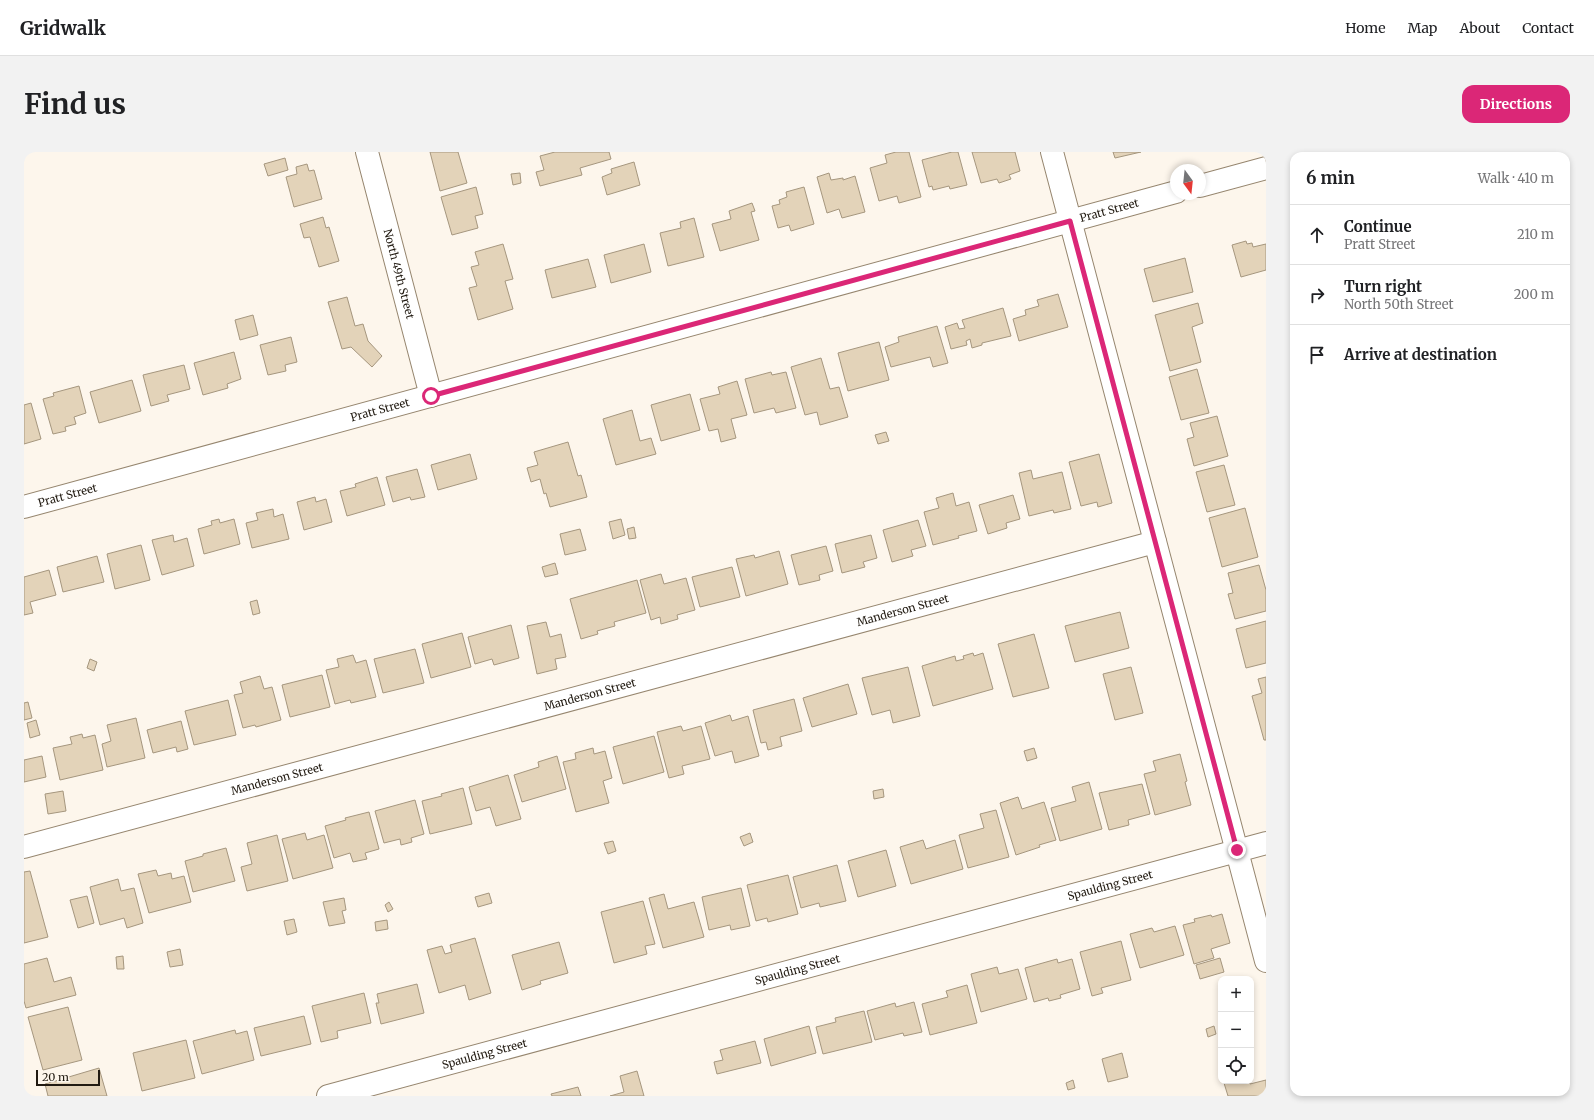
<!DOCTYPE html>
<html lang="en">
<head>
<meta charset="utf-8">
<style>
	body { margin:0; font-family:Merriweather,serif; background:#f2f2f2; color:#202124 }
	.controls { position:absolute; right:12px; bottom:12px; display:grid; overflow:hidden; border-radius:8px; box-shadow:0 2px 6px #0003 }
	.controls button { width:36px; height:36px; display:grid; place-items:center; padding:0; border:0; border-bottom:1px solid #e0e0e0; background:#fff; color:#202124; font:20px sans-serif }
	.compass { position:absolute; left:1146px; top:12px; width:36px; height:36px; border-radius:50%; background:#fff; box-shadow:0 2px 6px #0003; rotate:165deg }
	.scale { position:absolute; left:12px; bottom:10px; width:64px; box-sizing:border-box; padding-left:4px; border:2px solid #211a11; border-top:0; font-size:11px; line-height:14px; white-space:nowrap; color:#211a11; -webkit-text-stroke:3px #fdf6ec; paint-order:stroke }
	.stop { position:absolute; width:12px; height:12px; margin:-9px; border:3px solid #db2777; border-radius:50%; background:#fff }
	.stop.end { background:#db2777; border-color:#fff; box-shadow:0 1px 4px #0008 }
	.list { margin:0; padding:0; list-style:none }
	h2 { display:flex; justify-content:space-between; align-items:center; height:52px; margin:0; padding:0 16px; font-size:17px }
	h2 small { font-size:13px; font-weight:400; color:#757577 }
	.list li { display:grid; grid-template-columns:26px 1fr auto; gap:12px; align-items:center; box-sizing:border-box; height:60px; padding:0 16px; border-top:1px solid #e0e0e0 }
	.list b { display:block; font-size:15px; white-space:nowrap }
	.list p { margin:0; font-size:13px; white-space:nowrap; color:#757577 }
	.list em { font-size:13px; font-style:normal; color:#757577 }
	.icon { flex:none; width:22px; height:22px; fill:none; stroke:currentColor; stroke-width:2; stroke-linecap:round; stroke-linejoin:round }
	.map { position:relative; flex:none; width:1242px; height:944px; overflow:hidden; border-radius:12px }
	header { display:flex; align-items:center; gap:24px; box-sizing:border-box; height:56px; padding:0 20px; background:#fff; border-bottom:1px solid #e0e0e0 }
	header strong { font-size:19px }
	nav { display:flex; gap:22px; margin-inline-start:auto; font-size:14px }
	.intro { display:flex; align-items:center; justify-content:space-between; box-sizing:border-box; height:96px; padding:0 24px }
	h1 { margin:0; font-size:28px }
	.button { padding:10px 18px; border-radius:12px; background:#db2777; color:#fff; font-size:14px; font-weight:700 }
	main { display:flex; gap:24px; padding:0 24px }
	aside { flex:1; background:#fff; border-radius:12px; box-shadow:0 2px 6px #0003 }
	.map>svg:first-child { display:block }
	.building { fill:#e3d3b9; stroke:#a5967e }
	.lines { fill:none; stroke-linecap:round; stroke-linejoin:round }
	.street-casing { stroke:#96866f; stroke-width:24 }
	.street { stroke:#fff; stroke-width:22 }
	.route { stroke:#db2777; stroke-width:5 }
	.labels { text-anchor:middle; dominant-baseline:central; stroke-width:4; stroke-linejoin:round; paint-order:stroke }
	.street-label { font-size:11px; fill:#211a11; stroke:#fdf6ec }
</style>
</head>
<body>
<header>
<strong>Gridwalk</strong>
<nav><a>Home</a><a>Map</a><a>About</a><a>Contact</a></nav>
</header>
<div class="intro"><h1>Find us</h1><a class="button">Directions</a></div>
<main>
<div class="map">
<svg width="1242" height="944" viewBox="0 0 1242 944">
	<rect width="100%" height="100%" fill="#fdf6ec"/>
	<path class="building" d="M406,0H434L443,31L416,39Z
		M531,0H585L587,7L556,16L558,23L516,34L512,20L520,18L516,4Z
		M872,0H885L897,45L875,51L873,44L855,49L846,16L863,11L861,3Z
		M928,0H934L943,33L926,37L925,34L909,38L908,34L905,35L898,8Z
		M948,0H991L996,19L985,23L987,27L975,31L973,27L957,31Z
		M1089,0H1117L1091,6Z
		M261,6L264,18L244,24L240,12Z
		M610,10L616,33L583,43L578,25L588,21L587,17Z
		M283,12L285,19L290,18L298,47L270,55L262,25L273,22L272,15Z
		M496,21L497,31L489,33L487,22Z
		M805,21L807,28L819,26V28L831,24L841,60L818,66L815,57L803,61L793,25Z
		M452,35L459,62L451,64L454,76L428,83L417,45Z
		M780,35L790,72L767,79L765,73L754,76L748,54L756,52L755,48L763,45L762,40Z
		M728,51L731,59L727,60L735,88L696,99L688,72L707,67L705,59Z
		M299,65L302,76L305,75L315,109L295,115L286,85L280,86L276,72Z
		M670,66L680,105L644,114L636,81L657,76L656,70Z
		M1222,89L1223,92L1228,91L1229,95L1242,92V118L1217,125L1208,93Z
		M479,92L489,127L481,129L489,157L454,168L445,136L453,134L447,115L455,113L451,100Z
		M620,92L627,120L587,131L580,103Z
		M1161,106L1169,140L1129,150L1120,117Z
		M564,107L572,135L528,146L521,118Z
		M1034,142L1044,175L995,189L989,167L1002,163L1001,158L1015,154L1013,148Z
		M323,145L331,174L339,172L344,189L358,204L348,215L327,195L318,197L304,150Z
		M1174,151L1179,171L1168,175L1177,210L1146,219L1131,163Z
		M979,156L987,184L958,191V193L948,196L946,187L942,189L943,193L927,197L921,175L933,171L935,177L941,176L938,168Z
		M229,163L234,183L216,188L211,168Z
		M913,174L924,211L909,215L906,205L867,215L861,195L875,190L874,185Z
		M267,185L273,210L261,213L262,219L244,223L236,193Z
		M855,190L865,228L824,239L814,201Z
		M210,200L217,227L203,232L204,236L179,243L170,211Z
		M797,206L806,237L815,235L824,265L796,273L793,260L781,263L767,215Z
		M160,213L166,237L143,243L145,249L127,254L119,223Z
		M1173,217L1185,261L1157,268L1145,225Z
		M747,220L748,223L762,220L772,256L752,261L750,256L730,261L721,227Z
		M108,228L117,259L75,271L66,240Z
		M713,229L723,263L707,267L712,286L697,290L694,277L685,279L676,247L696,242L694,235Z
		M55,234L62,261L50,265L52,272L41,275L42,279L29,282L19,247L30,244L29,241Z
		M666,242L676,278L637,289L627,253Z
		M7,251L17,287L0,292V253Z
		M608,258L616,289L627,286L632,302L592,313L579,267Z
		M1193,264L1204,304L1170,314L1163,287L1170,285L1166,271Z
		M862,280L865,289L854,292L851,283Z
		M544,290L554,324L557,323L563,345L526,355L522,341L520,342L516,327L507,330L503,316L514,313L510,300Z
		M446,302L453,327L414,338L407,313Z
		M1075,302L1088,351L1074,355L1073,350L1057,354L1045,310Z
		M1200,313L1211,353L1183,360L1172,320Z
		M393,317L401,345L387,348L386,345L369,350L362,325Z
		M1007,318L1009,327L1038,320L1047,357L1030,361L1029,358L1005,364L995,321Z
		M353,325L361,353L323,364L316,339L332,335L331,332Z
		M929,341L932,354L945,350L953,379L934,384L935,386L909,393L900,360L915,356L912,346Z
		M989,343L996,367L982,371L983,376L964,382L955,353Z
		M291,345L292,350L302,347L308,370L280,378L273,350Z
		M1221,356L1234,405L1198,415L1185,366Z
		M249,357L250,365L259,362L265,387L228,396L222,371L234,368L232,361Z
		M195,367L196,371L210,367L216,392L180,402L174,377L188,373L187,369Z
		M597,367L601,383L589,387L585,370Z
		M894,368L902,394L887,398L889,404L868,410L859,378Z
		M610,375L612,386L605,387L603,377Z
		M556,377L562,398L541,403L536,382Z
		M149,383L150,390L163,386L170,414L138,423L128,388Z
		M847,383L853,406L839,410L841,415L818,421L811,392Z
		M117,393L126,428L91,437L83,402Z
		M802,394L809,419L795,423L796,428L775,433L767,403Z
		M755,399L764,432L722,444L712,407L730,403L731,406Z
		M73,404L80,430L39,440L33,415Z
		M531,411L534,422L521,425L518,415Z
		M1235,413L1242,438V459L1211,467L1204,442L1209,441L1204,421Z
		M708,415L716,445L676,455L668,425Z
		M25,418L32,443L6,450L9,461L0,463V425Z
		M637,422L640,432L662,426L671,458L653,463L654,467L637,472L636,465L627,468L616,428Z
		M613,428L622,461L590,470L591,474L573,479L574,482L557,487L546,447Z
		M233,448L236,461L229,463L226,450Z
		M1096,460L1105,496L1051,510L1041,474Z
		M1242,469V511L1222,516L1212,477Z
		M522,470L526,485L537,482L542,505L531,507L533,517L513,522L503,474Z
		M487,473L495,506L470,513L468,507L451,512L444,485Z
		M438,481L447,515L407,526L398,492Z
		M1010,482L1025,536L989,545L974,492Z
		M391,497L400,531L359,541L350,507Z
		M949,501L950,504L959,501L969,537L909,554L898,514L931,504L932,509L940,507L939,504Z
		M329,503L332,511L342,508L352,545L327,551L326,548L311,552L302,518L315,515L313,507Z
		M66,507L73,510L70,519L63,516Z
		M884,515L896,564L869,571L866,558L848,563L838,526Z
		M1107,515L1119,561L1091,568L1079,522Z
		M298,523L306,555L266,565L258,533Z
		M236,524L240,537L248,535L257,568L232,575L231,573L219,576L210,543L219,541L216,530Z
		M1242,525V588H1240L1228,544L1238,541L1234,527Z
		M824,532L833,562L788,575L779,546Z
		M770,547L778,579L756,585L758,594L744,598L742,590L737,591L729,558Z
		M204,548L212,583L170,593L161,559Z
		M4,550L8,566L0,568V551Z
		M706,563L708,569L724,564L735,604L711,611L708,599L691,604L681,571Z
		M112,566L121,606L83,615L78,592L87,589L83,573Z
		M12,568L16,583L6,586L3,571Z
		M157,569L164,597L153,600L152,595L129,601L123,578Z
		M657,574L659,579L677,574L686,607L658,614L660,622L645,626L633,580Z
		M58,582L59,586L71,583L79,618L36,628L29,596L48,592L46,585Z
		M630,584L640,620L599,632L589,595Z
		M569,596L570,602L581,599L588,626L579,629L585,651L552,660L539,610L552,607L551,601Z
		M1010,596L1013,606L1003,609L1000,599Z
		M1156,602L1163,629L1161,630L1167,653L1131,663L1120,622L1132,619L1129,609Z
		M18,604L22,625L0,630V608Z
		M533,604L542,637L498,650L490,623L515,615L514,610Z
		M484,623L497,667L472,674L466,655L452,659L445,635Z
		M1065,630L1078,677L1036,689L1027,656L1052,649L1048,635Z
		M1118,632L1126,662L1104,668L1105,673L1085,678L1075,641Z
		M439,636L448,672L406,682L398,649L418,644L417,642Z
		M859,637L860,645L850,647L849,639Z
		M39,639L42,659L24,662L21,642Z
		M994,645L998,657L1020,650L1032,688L1015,693L1016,695L992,703L976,651Z
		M391,648L400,682L387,686L388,690L377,693L376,687L360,691L351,659Z
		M972,658L985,705L944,716L935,683L960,676L956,662Z
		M345,660L355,697L341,701L343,707L329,710L326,701L310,706L301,674L322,668L321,666Z
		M281,681L283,688L300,683L309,716L269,727L258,687Z
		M726,681L729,690L720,694L716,685Z
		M253,683L264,729L223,739L217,715L228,712L223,691Z
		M899,688L902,697L931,688L939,717L887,732L876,695Z
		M589,689L592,699L584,702L580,691Z
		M202,696L211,729L169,740L161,709L179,704V702Z
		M862,698L872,734L834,745L824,709Z
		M813,713L822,749L796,755L795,751L777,756L769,725Z
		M132,718L134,724L147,721L148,727L160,724L167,750L125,761L114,722Z
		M6,719L24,785L0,791V720Z
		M764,723L774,762L744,770L743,766L732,769L723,733Z
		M94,727L97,739L110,736L119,771L103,776L100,766L76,773L66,735Z
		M717,736L726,774L707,778L706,773L685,778L678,745Z
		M465,741L468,751L454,755L451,745Z
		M640,742L644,757L670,750L680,785L639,796L625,746Z
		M63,744L70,771L54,776L46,748Z
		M320,746L322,758L318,759L321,771L305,774L299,750Z
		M619,749L631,792L621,794L623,802L590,811L577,760Z
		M365,750L369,757L364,760L361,753Z
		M1198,762L1206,791L1187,797L1190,806L1170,812L1159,773L1171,770L1170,767L1187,763L1188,765Z
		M270,767L273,780L263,783L260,769Z
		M363,768L364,777L352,779L351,770Z
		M1151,774L1160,803L1116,816L1106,782L1128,776L1130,780Z
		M451,786L467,841L445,848L441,833L415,841L403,798L418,794L421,802L428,800L426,793Z
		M1097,789L1107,828L1077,836L1079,841L1068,844L1056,800Z
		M535,790L544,821L516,829L517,832L498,838L488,803Z
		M156,797L159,813L146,815L143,800Z
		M99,804L100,817H93L92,805Z
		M23,806L30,830L47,825L52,843L2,856L0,849V812Z
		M1196,806L1200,820L1176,827L1172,813Z
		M1033,807L1034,811L1048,807L1056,837L1036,843L1037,846L1025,849L1024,846L1010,850L1001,816Z
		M973,815L975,822L994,817L1003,847L957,860L947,822Z
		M393,832L400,861L357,872L352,851H355L353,842Z
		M943,833L953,871L906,883L898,852L924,845L922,839Z
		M340,841L347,871L313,879L314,886L297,890L288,854Z
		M890,850L898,880L880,884L879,881L851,888L843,859L871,851L872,855Z
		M44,855L58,908L19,918L4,865Z
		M840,859L848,890L799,902L792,875L812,870L811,866Z
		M280,864L287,892L237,904L230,876Z
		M785,874L792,901L747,914L740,887Z
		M1190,874L1192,882L1184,885L1182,877Z
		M211,878L212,882L223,879L230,908L178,922L169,889Z
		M162,888L171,926L118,939L109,901Z
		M731,889L737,911L693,922L690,910L699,908L696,898Z
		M1098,901L1104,925L1084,930L1078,907Z
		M75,916L83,944H24L21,932Z
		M613,919L620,944H586L600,940L596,924Z
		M1049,928L1051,936L1044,938L1042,931Z
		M1242,928V944H1204L1200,931L1208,929H1225L1226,932Z
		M554,935L557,944H528L527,942Z"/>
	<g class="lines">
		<g class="street-casing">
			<g id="street">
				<path id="s1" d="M343,0L407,244"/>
				<path d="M1028,0L1242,809"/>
				<path d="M1176,34L1242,16"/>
				<path id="s2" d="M0,355L1152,40"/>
				<path id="s3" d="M0,695L1131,390"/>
				<path id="s4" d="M304,944L1242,691"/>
			</g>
		</g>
		<use href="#street" class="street"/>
	</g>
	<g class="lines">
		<path class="route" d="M407,244L1046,69L1213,698"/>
	</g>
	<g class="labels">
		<g class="street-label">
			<text stroke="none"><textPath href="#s2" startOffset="1125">Pratt Street</textPath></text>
			<text stroke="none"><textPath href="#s1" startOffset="126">North 49th Street</textPath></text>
			<text stroke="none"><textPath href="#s2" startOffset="369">Pratt Street</textPath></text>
			<text stroke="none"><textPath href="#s2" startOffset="45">Pratt Street</textPath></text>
			<text stroke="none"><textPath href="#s3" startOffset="910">Manderson Street</textPath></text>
			<text stroke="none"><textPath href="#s3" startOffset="586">Manderson Street</textPath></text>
			<text stroke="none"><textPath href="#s3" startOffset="262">Manderson Street</textPath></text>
			<text stroke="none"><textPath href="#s4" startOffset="810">Spaulding Street</textPath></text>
			<text stroke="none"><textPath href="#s4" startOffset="486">Spaulding Street</textPath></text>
			<text stroke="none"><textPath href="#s4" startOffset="162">Spaulding Street</textPath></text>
		</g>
	</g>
</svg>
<div class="controls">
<button>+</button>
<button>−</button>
<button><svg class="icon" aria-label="locate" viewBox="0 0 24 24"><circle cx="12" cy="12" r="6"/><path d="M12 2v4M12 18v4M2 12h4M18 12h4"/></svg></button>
</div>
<svg class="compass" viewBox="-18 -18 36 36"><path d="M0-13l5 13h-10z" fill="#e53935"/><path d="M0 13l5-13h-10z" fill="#757577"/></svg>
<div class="scale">20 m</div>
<div class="stop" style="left:407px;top:244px"></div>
<div class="stop end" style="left:1213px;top:698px"></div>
</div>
<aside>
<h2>6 min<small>Walk · 410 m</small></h2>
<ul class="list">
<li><svg class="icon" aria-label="ahead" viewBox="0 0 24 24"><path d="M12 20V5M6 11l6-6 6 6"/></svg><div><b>Continue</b><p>Pratt Street</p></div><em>210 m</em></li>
<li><svg class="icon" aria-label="right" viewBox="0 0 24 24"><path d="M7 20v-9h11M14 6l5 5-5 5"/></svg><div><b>Turn right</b><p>North 50th Street</p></div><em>200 m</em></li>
<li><svg class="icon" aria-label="arrive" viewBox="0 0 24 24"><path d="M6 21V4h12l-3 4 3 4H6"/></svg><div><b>Arrive at destination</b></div></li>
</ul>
</aside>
</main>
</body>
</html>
